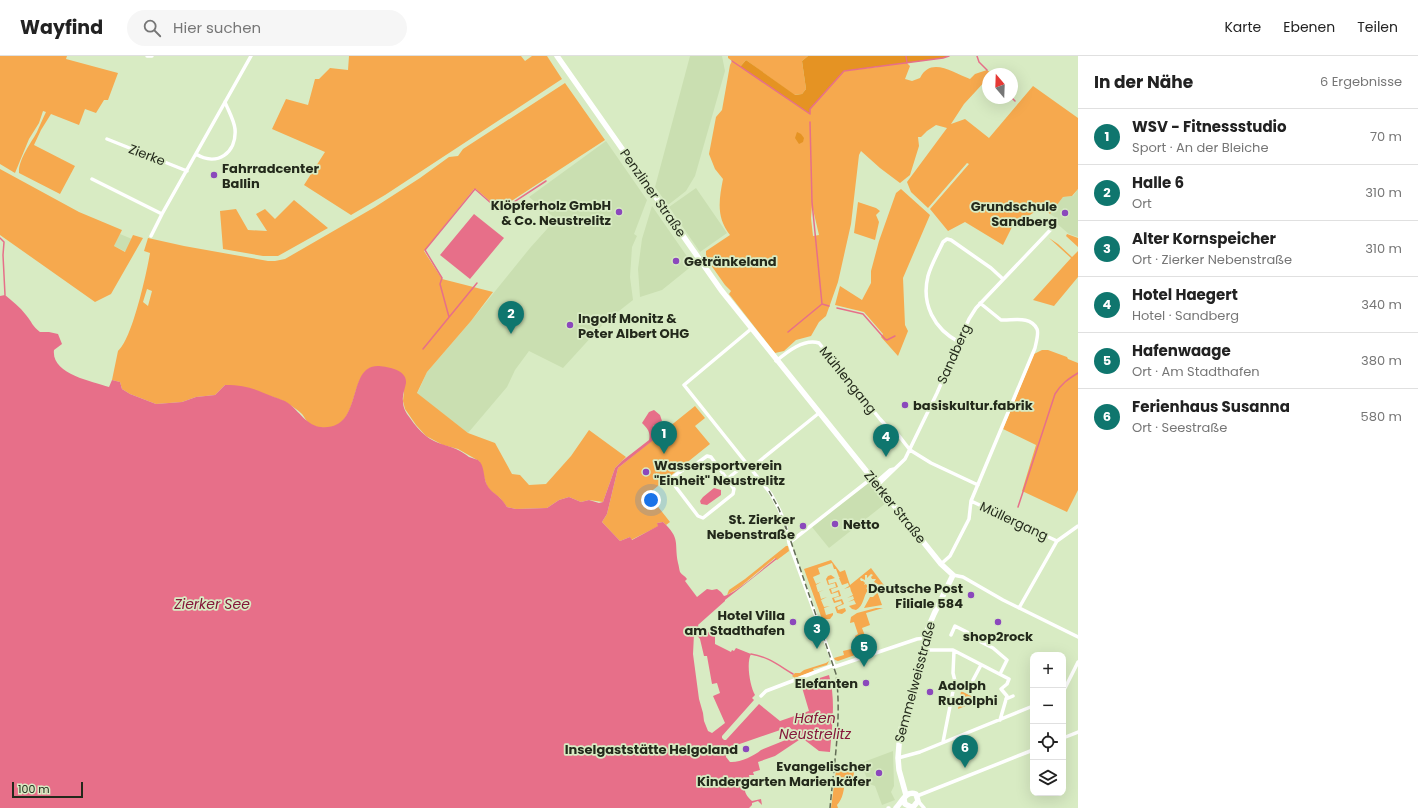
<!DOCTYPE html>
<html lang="de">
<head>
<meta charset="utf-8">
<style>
	body { margin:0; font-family:Poppins,sans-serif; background:#f6f6f6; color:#222 }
	.controls { position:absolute; right:12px; bottom:12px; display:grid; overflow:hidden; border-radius:8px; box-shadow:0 4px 16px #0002 }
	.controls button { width:36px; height:36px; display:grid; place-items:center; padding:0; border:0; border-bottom:1px solid #e0e0e0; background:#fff; color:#222; font:20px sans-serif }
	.compass { position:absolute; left:982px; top:12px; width:36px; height:36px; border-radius:50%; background:#fff; box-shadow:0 4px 16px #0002; rotate:341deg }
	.scale { position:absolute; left:12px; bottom:10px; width:71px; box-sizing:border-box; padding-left:4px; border:2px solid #23291b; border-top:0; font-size:11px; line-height:14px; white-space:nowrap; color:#23291b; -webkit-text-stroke:3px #d8ebc3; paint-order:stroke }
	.you { position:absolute; left:651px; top:444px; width:14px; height:14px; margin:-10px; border:3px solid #fff; border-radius:50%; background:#1a73e8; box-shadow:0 0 0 6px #1a73e833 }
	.badge { display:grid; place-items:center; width:26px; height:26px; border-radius:50%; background:#0f766e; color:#fff; font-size:13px; font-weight:700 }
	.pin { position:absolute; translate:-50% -33px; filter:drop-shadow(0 1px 2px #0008) }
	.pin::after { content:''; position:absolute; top:21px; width:14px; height:12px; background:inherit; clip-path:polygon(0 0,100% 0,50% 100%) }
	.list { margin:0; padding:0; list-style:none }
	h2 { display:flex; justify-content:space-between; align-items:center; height:52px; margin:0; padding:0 16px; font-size:17px }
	h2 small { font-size:13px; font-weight:400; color:#767676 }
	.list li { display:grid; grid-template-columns:26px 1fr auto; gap:12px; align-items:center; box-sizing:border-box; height:56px; padding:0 16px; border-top:1px solid #e0e0e0 }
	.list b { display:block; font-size:15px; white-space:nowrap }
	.list p { margin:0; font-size:13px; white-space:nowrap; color:#767676 }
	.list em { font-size:13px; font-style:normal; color:#767676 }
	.icon { flex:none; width:22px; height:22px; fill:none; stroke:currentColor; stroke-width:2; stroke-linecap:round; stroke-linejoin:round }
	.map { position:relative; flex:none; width:1078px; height:752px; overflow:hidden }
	header { display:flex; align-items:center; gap:24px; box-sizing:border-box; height:56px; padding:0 20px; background:#fff; border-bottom:1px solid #e0e0e0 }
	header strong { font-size:19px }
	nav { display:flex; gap:22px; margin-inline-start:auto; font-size:14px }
	.search { width:280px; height:36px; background:#f6f6f6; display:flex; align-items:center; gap:10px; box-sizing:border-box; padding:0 14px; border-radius:22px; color:#767676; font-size:15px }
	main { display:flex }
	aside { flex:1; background:#fff }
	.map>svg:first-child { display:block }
	.built { fill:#cadfb1 }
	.green { fill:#f6a94e; fill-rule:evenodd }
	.forest { fill:#e59323 }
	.water { fill:#e76f89; fill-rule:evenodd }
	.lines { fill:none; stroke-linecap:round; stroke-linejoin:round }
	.stream { stroke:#e76f89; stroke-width:1.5 }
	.minor { stroke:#fff; stroke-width:3.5 }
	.secondary { stroke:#fff; stroke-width:5.5 }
	.rail { stroke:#636d56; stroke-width:1.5; stroke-dasharray:6 3; stroke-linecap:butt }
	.poi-dot { fill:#8b48bc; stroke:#d8ebc3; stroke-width:1.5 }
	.labels { text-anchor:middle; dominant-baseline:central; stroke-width:3.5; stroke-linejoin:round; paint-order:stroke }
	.street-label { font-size:13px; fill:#23291b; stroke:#d8ebc3 }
	.poi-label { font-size:13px; font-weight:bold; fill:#23291b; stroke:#d8ebc3; text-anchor:end }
	.water-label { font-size:14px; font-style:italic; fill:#841639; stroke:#d8ebc3 }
</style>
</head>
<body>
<header>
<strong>Wayfind</strong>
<div class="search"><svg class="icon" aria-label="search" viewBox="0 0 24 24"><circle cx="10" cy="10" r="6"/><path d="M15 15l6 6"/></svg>Hier suchen</div>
<nav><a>Karte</a><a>Ebenen</a><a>Teilen</a></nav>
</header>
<main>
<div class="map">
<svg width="1078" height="752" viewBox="0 0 1078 752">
	<rect width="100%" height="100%" fill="#d8ebc3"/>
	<path class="built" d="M690,0H722L725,15L695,120L686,135L668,149L655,131Z
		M606,85L647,144L634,178L637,180L636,182L632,191L630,221L633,244L605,266L563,312L529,295L515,314L507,331L468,377L417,338L427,316L471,265L530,192L556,163L529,141Z
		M696,132L727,177L700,196L669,151Z
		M1078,133V181L1069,178L1055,166L1058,163L1050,158L1063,141L1073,140Z
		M652,150L693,209L662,234L640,241L638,213L642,183Z
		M120,178L132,183L126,196L114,190Z
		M869,426L886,447L829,492L812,471Z
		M893,695L894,730L891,736L895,744L882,749L875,730L869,728L861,707Z"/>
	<path class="green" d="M0,0H67L66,3L118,17L108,44H104L96,57L85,53L79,69L51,58L41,74L34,89L75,110L60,138L19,117C18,104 31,87 37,76C40,69 43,62 46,56L43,55L39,67L29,83L15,117L0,108Z
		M349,0H521L525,5L532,0H547L562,23L385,139L351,159L304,129L325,96L272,73L286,43L308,49L315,23H319L330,12L348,14Z
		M728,0H808L802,5L806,33L802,38L794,39L746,4L740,11L810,58V53L844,15L878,11L906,0L907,7L910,10L905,23L912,25L920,22C931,0 953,17 970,23L975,18L987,14L992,18H988V22L964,48L951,68L965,63L989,82L1033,30L1078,62V133L1072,140L1063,141L1050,158L1042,151L1012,171L1003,189L965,166L948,175L930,153L969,108L967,107L928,152L911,136L907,126L947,72L936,69L927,75L921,81H918L919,90L910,119L900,127L880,112L861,95L859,99L851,168L838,226L826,260L819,266L811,280L796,284L784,295L775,297L729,238L731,235L725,229L706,202V195L730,179C716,161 719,144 723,123L715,113L709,98L716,61L722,54L730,9L732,5L728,2ZM812,149L819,179L813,180L811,162Z
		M565,27L605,84L499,153L476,133H474L424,195L442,223L493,236L471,265L427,316L417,337L468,377L495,387L512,418L520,419L529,429L546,428L571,400L589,374L626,401L615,412L603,446L589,444L581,446L569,441L559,444L547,452L516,453L507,451L500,442L491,435L487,430L484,421L482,411L479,405L458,393L443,389L426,380L416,369L405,353L403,345L404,335L372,311C352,320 357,356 339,368C332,373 320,373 312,369C308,368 305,362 302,358C298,354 292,350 287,347C275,339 241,333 225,329L215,339L196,341L182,346L156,348L130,338L122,333L120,326L112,324L118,295C132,284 147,216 150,197L144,195L148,182L184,190L268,205H275L285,203L375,151L420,122L449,101L458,100L463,93ZM147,233L152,235L148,250L143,246Z
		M0,113L79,156L122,174L114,190L125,196L133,179L143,182L111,238L95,246L0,179Z
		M901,133L930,159L903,222L905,269L908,275L898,300L881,281L883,278L864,256L835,249L840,230L862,244L871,227V215L879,185L896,137Z
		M294,144L328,172L278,200H263L223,193L220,155L236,153L248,174L267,175L256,158L265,153L275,163Z
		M858,146L876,152L880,155L876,159L879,166L875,184L854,177Z
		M1067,178L1078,182V191L1066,180Z
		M1049,182L1058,188L1072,201L1078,195V221L1054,250L1033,244L1071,202Z
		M1042,294H1048L1067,301L1068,303L1078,307V434L1067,456L1022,435L1036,389L1003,373L1034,298Z
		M695,350L705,362L695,370L710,388L648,438L670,466L666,469L663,466L657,467L659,470L631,484L630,481L620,485L602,466L607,458L618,412Z
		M786,490H788L789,495L777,504L775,502L740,531L727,539L729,534L745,523Z
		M831,504L840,516L845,514L850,529L871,512L886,532L878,538L882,549L864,552L870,541H873L877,537L876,536L880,535L877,531L879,529L874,526L876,523H872L871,521L873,519L871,518L867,522V519H865V524L861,522L860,523L861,525H863L865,527L864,529L866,528L868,531L866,532L868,534C863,540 864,550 856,554L852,553L849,550L856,548L854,544L848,546L854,543L853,540L847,542L853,539L851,535L845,537L851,535L850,531L844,533L849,530L848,527L842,529L839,522L840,521H839L836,513H834L832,507L818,512L820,518L813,521L816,528L821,526L816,529L818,536L824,534L819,536L821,543L827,541L821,544L824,551L830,550L824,552L826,559L833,557V559L830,563H822L804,513Z
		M831,519L835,522L828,524L829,528L836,526L838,531L831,533L832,537L839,534L841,540L834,542L835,545L842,543L844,548L837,551L838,554L845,552L846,555L842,558L837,557L835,551L842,548L841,545L834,547L832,542L839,540L838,536L831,538L829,533L836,531L835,527L828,529L826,523L828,520Z
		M876,552H883L866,557L870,569L862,572L867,585L860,588L859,586H857L855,580L858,578L854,566L850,567L851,561L857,557Z
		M851,593L855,595V599L838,605L835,604L834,602L844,599L843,595Z
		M829,605L827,609L813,613L814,615L795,622L792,620L795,617H800L804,614L826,607Z
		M961,635L975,642L973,647L958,653Z
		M837,707L844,712L847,716H854L853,725H845C844,733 843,743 837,749L838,752H831Z"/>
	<path class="forest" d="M808,0H949L943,2L844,15L810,53V58L740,11L746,4L795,39L802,38L806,33L802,5Z
		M797,76L801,78L804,82L803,86L799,88L795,82Z"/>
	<path class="water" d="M474,158L504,182L470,223L440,199Z
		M5,239C12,245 20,251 26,259C32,266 32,270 40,276H49L58,278L62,288L54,294C51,318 91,325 109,331L112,324L120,326L122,333L130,338L156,348L182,346L196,341L215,339L225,329C247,329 254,333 274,341C279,343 284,344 288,347C299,355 307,370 321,371C365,375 345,308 379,310C389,311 407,314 406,327C405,333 402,339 403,345C403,352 406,357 410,362C414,368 420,375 426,380C435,387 446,389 456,393C461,395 465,398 469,401C472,402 475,403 478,404C485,409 483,422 487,429C490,435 495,437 500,442C503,445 505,448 507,451L516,453L547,452L559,444L569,441L581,446L589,444L599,447L603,446L615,412L622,405L649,384C651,376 647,372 642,367L649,356L654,354L660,359L662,365L653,370L656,382L618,412L607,458L602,466L620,485L630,481L632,484L658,470L657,467L663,466C681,483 674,486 678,507C679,510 679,513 680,516C682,519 685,520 687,523L685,525L697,541L707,533L712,534L717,533L721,536L724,540C738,536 763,512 776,502L777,503L725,544V545L698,569L699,572L715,579V588L731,596L732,594L734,595L736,592L751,598C746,607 750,630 755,639L752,642L754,644L722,680V682L724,684H726L759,648L780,665L809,655L801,628L829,619C836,643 832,671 830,696L819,695L802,682L775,700L758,706L760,714L753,716L754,719H749L750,724L745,726C744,735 745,739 752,745L761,743L762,749L758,745L752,747V749L749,752H0V240ZM695,577L700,583L704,600H707L712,628L717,627L720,637L713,640L725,667L712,677L708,675L704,665L703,657L699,643L693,598L694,578ZM789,671L798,679L761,694C754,700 739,707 730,706L726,701V695L731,691Z
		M714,432L721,434V439L707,449L701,448L700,445L703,441Z"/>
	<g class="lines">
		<path class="stream" d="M906,0L907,7
			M977,0L979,6L987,14
			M732,5L810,58
			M1012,42L1015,45
			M810,58V53L844,15L943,2L949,0
			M0,182L4,186L3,199L5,239
			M822,248L829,250
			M837,252L863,258L885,283L887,284L895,280
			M449,261L440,228L442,222L425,194L475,133L500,155L546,125
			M788,276L822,248L812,146L810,66
			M423,293L477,227
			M656,381L666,373
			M1018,451L1055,338C1061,328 1068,323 1078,317
			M751,598C769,601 778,609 793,618"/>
		<path class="minor" d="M147,0H152
			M107,83L187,115
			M196,98C217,111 237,97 235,73C234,64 228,54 225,46
			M92,123L162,158
			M151,180L162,158L251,0
			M751,273L684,329L771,438L779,453L785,467L789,487L834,609
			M959,286C934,273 921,248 928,220C931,209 938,197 943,186L947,183L951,184L991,212L1003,223
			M776,305C787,296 804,282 819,287L880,363L888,372L896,376L910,394L931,407L978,429
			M751,412L819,357
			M727,423L711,401L707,400L696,408L688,410L673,421L672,426L698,460L703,462L733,438L734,433L727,423L747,407
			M875,427L890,414L894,413
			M878,429L905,403L937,337L969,263L976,252L1056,168
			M971,445L1057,485
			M789,487L872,422
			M941,508L950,500L969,463L971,445L1035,292C1036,287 1039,277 1037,273C1030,259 1012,265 1001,264L980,247
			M953,519L963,521L1003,544L1078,581
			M1019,552L1057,485L1078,470
			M951,579L955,570L979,582L981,586L993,592L1007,604L1000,618
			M923,594H953L1009,623L1007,628L1001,633L1007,640L1000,664
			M973,624L981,609
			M1063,636L1078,606
			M761,640L766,635L834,609V611L917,583L925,582
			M1006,643L1013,640
			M1063,682L1078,676
			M943,686L955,625L953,617L954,595
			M898,702L920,696L1033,650
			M917,740L1033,694
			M918,745L924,752
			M888,752H889"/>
		<path class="secondary" d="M557,0L721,234L941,508L953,519L934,558L928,572L914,632L900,676L898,702L899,714L906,739
			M896,752C902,746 906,734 916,738L918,745L914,750L911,751L905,748L904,743"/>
		<path class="rail" d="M769,435L779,453L786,473
			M785,468L836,618C842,663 834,707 830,752"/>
	</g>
	<g class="poi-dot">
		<circle cx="214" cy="119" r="4"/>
		<circle cx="619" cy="156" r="4"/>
		<circle cx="1065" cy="157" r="4"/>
		<circle cx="676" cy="205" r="4"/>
		<circle cx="570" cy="269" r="4"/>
		<circle cx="905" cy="349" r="4"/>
		<circle cx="646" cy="416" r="4"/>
		<circle cx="835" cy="468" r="4"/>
		<circle cx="803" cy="470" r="4"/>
		<circle cx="971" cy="539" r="4"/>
		<circle cx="793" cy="566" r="4"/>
		<circle cx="998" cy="566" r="4"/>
		<circle cx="866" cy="627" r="4"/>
		<circle cx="930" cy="636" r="4"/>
		<circle cx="746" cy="693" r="4"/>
		<circle cx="879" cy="717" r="4"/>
	</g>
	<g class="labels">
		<g class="street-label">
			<text transform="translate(147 99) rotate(21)">Zierke</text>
			<text transform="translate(653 137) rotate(55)">Penzliner Straße</text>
			<text transform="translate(954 298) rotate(-66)">Sandberg</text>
			<text transform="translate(848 324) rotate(51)">Mühlengang</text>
			<text transform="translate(895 451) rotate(51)">Zierker Straße</text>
			<text transform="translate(1014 465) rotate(25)">Müllergang</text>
			<text transform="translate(915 626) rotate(-75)">Semmelweisstraße</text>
		</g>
		<g class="poi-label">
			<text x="222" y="112" text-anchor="start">Fahrradcenter<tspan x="222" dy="15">Ballin</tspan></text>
			<text x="611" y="149">Klöpferholz GmbH<tspan x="611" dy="15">&amp; Co. Neustrelitz</tspan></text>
			<text x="1057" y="150">Grundschule<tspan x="1057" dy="15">Sandberg</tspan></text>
			<text x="684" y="205" text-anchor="start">Getränkeland</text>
			<text x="578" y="262" text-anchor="start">Ingolf Monitz &amp;<tspan x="578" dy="15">Peter Albert OHG</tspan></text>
			<text x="913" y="349" text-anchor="start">basiskultur.fabrik</text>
			<text x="654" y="409" text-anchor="start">Wassersportverein<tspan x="654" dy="15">"Einheit" Neustrelitz</tspan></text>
			<text x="795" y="463">St. Zierker<tspan x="795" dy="15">Nebenstraße</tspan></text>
			<text x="843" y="468" text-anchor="start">Netto</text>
			<text x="963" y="532">Deutsche Post<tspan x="963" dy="15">Filiale 584</tspan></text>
			<text x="785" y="559">Hotel Villa<tspan x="785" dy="15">am Stadthafen</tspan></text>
			<text x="998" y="580" text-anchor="middle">shop2rock</text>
			<text x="858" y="627">Elefanten</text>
			<text x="938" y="629" text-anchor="start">Adolph<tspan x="938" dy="15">Rudolphi</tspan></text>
			<text x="738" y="693">Inselgaststätte Helgoland</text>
			<text x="871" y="710">Evangelischer<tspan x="871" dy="15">Kindergarten Marienkäfer</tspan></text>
		</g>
		<g class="water-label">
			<text x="212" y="548">Zierker See</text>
			<text x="815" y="662">Hafen<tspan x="815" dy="16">Neustrelitz</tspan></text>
		</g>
	</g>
</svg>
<div class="controls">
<button>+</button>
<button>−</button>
<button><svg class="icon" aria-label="locate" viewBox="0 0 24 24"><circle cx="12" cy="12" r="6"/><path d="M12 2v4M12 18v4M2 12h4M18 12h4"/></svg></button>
<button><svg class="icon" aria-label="layers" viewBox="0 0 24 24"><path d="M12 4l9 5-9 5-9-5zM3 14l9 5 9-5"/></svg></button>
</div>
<svg class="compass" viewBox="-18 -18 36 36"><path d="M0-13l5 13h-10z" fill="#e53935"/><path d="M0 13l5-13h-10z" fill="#767676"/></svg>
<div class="scale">100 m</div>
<div class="you"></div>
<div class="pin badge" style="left:664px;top:398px">1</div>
<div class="pin badge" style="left:511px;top:278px">2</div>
<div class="pin badge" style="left:817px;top:593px">3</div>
<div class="pin badge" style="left:886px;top:401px">4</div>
<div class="pin badge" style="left:864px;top:611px">5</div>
<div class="pin badge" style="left:965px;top:712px">6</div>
</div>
<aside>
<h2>In der Nähe<small>6 Ergebnisse</small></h2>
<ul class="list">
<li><span class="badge">1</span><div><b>WSV - Fitnessstudio</b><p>Sport · An der Bleiche</p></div><em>70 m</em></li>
<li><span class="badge">2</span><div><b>Halle 6</b><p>Ort</p></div><em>310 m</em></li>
<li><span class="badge">3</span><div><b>Alter Kornspeicher</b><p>Ort · Zierker Nebenstraße</p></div><em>310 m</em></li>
<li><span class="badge">4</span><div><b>Hotel Haegert</b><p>Hotel · Sandberg</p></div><em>340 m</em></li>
<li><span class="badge">5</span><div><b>Hafenwaage</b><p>Ort · Am Stadthafen</p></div><em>380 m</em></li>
<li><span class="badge">6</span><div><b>Ferienhaus Susanna</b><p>Ort · Seestraße</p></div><em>580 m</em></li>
</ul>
</aside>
</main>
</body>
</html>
